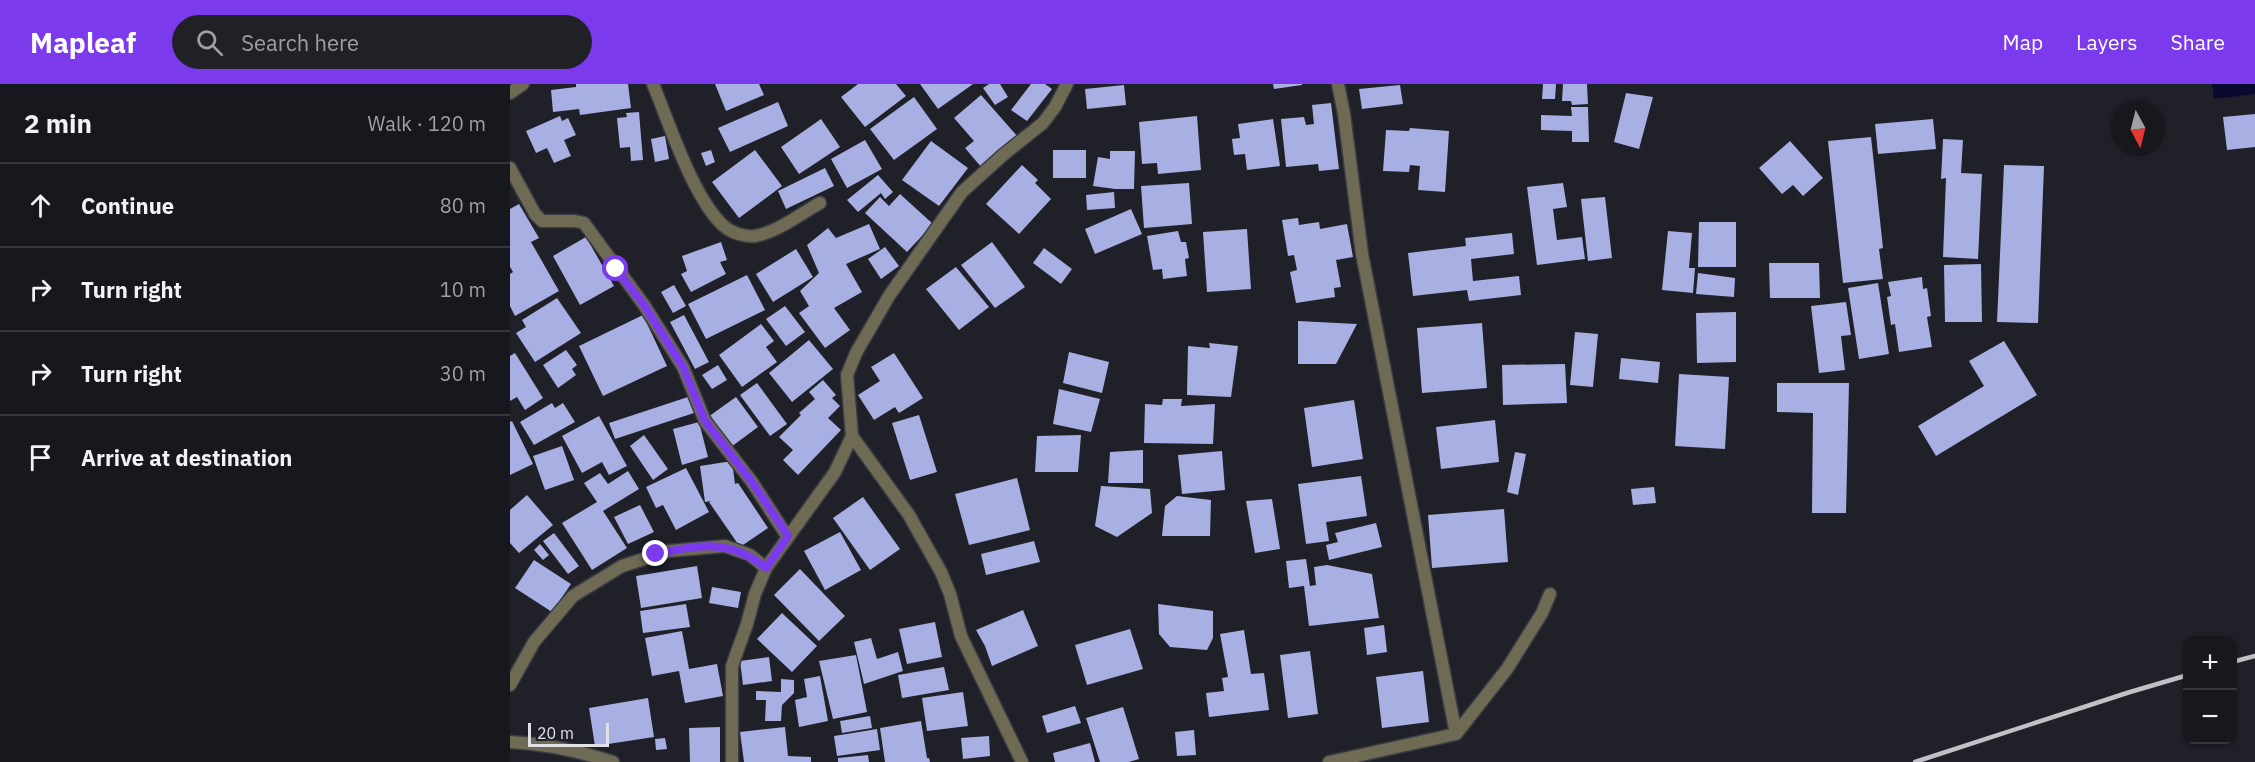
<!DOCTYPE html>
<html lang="en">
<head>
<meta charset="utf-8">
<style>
	body { margin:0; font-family:"IBM Plex Sans",sans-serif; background:#202127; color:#f1f3f6 }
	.controls { position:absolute; right:18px; bottom:18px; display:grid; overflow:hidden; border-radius:12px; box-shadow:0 2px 4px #0004 }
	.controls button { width:54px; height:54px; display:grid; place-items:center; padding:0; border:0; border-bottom:2px solid #36373c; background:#17181e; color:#f1f3f6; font:30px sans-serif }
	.compass { position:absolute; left:1601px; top:18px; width:54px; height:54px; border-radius:50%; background:#17181e; box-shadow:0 2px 4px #0004; rotate:173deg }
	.scale { position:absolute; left:18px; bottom:15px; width:81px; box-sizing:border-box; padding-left:6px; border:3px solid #e0e1e6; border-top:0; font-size:16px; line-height:21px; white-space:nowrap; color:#e0e1e6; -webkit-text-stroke:4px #1f2028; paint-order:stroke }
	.stop { position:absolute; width:18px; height:18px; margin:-14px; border:4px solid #7c3aed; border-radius:50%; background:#fff }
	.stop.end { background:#7c3aed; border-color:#fff; box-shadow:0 2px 6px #0008 }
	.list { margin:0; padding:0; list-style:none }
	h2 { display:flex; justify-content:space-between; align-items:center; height:78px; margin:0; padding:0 24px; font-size:26px }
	h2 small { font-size:20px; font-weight:400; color:#9ea0a4 }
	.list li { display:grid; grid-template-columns:39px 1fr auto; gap:18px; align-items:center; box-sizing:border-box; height:84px; padding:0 24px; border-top:2px solid #36373c }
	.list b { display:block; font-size:22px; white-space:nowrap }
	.list em { font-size:20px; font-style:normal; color:#9ea0a4 }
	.icon { flex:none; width:33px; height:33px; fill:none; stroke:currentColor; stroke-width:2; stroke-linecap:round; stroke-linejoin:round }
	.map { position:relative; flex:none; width:1745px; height:678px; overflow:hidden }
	header { display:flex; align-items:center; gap:36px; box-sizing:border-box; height:84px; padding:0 30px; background:#7c3aed; color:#fff }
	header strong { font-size:28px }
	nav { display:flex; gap:33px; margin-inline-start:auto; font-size:21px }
	.search { width:420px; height:54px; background:#202127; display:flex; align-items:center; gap:15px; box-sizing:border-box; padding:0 21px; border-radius:33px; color:#9ea0a4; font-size:22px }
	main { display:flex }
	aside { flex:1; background:#17181e }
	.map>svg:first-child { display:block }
	.water { fill:#0c0931 }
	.building { fill:#a8afe3 }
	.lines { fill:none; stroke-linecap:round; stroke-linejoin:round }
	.minor-casing { stroke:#3a3b43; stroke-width:15 }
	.minor { stroke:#6f6a54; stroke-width:12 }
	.rail { stroke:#c0c1c6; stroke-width:4.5 }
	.route { stroke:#7c3aed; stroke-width:8 }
</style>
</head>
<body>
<header>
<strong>Mapleaf</strong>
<div class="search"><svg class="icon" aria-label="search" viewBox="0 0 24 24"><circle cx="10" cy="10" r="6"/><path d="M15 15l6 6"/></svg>Search here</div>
<nav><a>Map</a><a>Layers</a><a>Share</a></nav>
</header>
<main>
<aside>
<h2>2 min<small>Walk · 120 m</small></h2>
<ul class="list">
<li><svg class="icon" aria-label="ahead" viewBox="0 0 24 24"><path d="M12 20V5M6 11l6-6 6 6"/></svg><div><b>Continue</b></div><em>80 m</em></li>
<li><svg class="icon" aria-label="right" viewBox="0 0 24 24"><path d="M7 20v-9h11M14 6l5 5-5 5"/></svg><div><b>Turn right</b></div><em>10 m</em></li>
<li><svg class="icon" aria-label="right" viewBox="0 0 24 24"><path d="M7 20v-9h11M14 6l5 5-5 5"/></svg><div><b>Turn right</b></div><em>30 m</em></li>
<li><svg class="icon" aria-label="arrive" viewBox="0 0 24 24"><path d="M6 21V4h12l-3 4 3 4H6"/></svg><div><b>Arrive at destination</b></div></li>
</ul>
</aside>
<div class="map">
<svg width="1745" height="678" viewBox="0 0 1745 678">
	<rect width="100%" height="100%" fill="#1f2028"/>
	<path class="water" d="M1702,0H1745V10L1704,15Z"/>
	<path class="building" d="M66,0H118L121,24L70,31L69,25L43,28L41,6L66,3Z
		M205,0H249L254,11L216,27Z
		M348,0H386L396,12L355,43L331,13Z
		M410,0H463L428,25Z
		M479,0H490L498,13L485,21L473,4Z
		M521,0H535L542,5L517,37L501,26Z
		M763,0H792V1L764,5Z
		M1033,0H1046L1045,15H1032Z
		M1053,0H1077L1078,20L1062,21L1061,17H1052Z
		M614,1L616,21L577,25L575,5Z
		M890,1L893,20L852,25L849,5Z
		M1116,9L1143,13L1129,65L1104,58Z
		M471,11L508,53L472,84L455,64L464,57L444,34Z
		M404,13L427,45L384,76L360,45Z
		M268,18L278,42L220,68L208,44Z
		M821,19L829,85L809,87L808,80L776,83L771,35L794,33L796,41L804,40L802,21Z
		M1061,23H1078L1079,58H1062V47L1031,46V31L1062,32Z
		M129,28L133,76L121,77L120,63L110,64L107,34L117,33L116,29Z
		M1745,30V63L1717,66L1713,33Z
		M50,32L52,37L58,34L66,51L54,56L61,72L44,79L37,64L26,69L16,47Z
		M687,32L691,86L648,90L647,79L632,80L629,38Z
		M311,35L330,63L289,90L271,63Z
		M763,35L770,82L737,86L735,70L724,71L722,55L730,54L728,40Z
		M1423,35L1426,65L1368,70L1365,40Z
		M900,44L939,47L935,108L908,106L910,82L900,81L899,88L873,87L876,46L899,47Z
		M155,52L159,75L145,78L141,55Z
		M1361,53L1373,164L1369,165L1373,195L1333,199L1318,57Z
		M1433,55L1453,56L1451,89L1472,90L1468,175L1433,173L1436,94L1431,95Z
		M355,56L372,85L337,104L321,75Z
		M421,57L458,84L429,122L392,96Z
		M1280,57L1313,94L1293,112L1283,101L1272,110L1249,84Z
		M201,66L205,78L196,82L191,69Z
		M245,66L272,102L229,134L202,98Z
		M543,66H576V94H543Z
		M600,67H625L624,105H605L583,102L588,73L600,75Z
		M512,81L528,96L525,99L541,115L509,150L476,120Z
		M1494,81L1534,82L1528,239L1487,238Z
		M315,84L324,102L276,125L268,107Z
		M368,91L383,108L375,115L371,109L348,128L337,116Z
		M679,99L682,140L634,144L631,102Z
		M1053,99L1057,123L1043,125L1047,156L1072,153L1075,175L1027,181L1017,103Z
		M604,108L605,124L577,126L576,111Z
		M390,110L423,140L397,168L355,129L370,113L379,122Z
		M1095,113L1102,174L1078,177L1071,115Z
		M9,120L29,154L21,158L49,207L5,232L0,222V190L3,188L0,183V125Z
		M621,125L632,150L585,170L575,145Z
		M788,134L789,141L809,138L810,145L837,140L843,173L826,176L831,203L824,204L825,213L786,219L780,188L787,186L784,171L778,172L772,136Z
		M1189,138H1226V183H1188Z
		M359,140L370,165L336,180L352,208L324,224L340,246L315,264L289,229L299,222L290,207L309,189L297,161L318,144L326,154Z
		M737,145L741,205L697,208L693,148Z
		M668,147L671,158H676L679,174L675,175L677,192L653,195L652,185L643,186L637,152Z
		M1158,147L1182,149L1179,184H1185L1183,209L1152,206Z
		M1002,149L1004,170L961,175L963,197L1009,192L1011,211L959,217L957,206L903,212L898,169L956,162L955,154Z
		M76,153L104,202L70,221L43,172Z
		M211,158L217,176L210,178L216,190L181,208L171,190L177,187L172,172Z
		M482,158L515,203L485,224L451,181Z
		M375,163L389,182L371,195L358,175Z
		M534,164L562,185L551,200L523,179Z
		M286,165L303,193L263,218L246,190Z
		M1259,179H1309L1310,214H1260Z
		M1471,180L1472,238H1435L1434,181Z
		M446,183L479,223L449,246L416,205Z
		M1188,189L1225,194L1224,213L1186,210Z
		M237,191L255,226L196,255L178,220Z
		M1412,193L1413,205L1417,204L1421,232L1417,233L1422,263L1389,268L1385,240L1381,241L1377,213L1381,212L1378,198Z
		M1368,199L1379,270L1349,275L1338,204Z
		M164,201L176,222L163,229L151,208Z
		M47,214L71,249L25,278L6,249L16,243L12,236Z
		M1336,218L1341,251L1331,252L1335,286L1309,289L1301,222Z
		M275,222L295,248L276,262L256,235Z
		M1226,228V278L1187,279L1186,229Z
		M133,231L157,282L93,312L69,262Z
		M174,231L199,278L185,285L160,238Z
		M788,237L847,240L826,280H788Z
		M972,239L977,304L912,309L907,244Z
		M251,240L264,257L256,263L267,278L232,303L209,271Z
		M1065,248L1088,250L1083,303L1060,301Z
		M299,256L323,285L282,318L259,289Z
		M1494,257L1527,311L1426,372L1408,342L1474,302L1459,277Z
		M699,259L728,262L721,313L677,311L678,262L700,264Z
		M56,266L67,281L62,285L66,291L48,304L33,281Z
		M559,268L599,278L592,309L553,299Z
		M5,269L33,314L15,326L7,313L0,317V272Z
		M384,269L413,314L389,329L385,323L364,336L348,311L370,297L361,283Z
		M1111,274L1150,278L1148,299L1109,295Z
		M1055,280L1057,319L993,321L992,281Z
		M208,281L217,296L202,305L192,291Z
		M1169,290L1219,293L1215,365L1165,362Z
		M313,296L326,311L322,314L330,322L318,334L331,346L288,391L273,376L283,366L269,353L291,331L289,329L305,315L299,308Z
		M247,299L277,340L260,352L230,311Z
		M1267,299H1339L1336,429H1302L1303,329L1267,328Z
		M549,305L590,315L581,348L543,340Z
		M181,312L187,328L105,355L99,339Z
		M226,313L248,343L221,363L198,333Z
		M653,315H672L671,322L705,320L703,360L634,359L635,320L652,321Z
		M844,316L853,375L802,383L794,324Z
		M42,319L45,324L53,319L65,338L24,361L10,338Z
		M409,331L427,388L400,396L382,339Z
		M89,332L117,382L99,391L92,378L72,389L52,352Z
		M985,336L989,378L931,385L926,343Z
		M2,337L23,380L0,391V338Z
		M189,338L198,373L172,381L163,345Z
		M134,351L158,385L143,396L120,362Z
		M571,351L568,388H525L527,352Z
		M52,362L64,396L35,406L23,372Z
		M633,366V399H598L600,368Z
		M712,367L715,406L672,410L668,371Z
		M1005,368L1016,370L1008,411L997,408Z
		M222,377L225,400L228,399L258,444L230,463L199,418L201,417L195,418L190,382Z
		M176,384L199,428L166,446L153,421L146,424L136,403Z
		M118,387L129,405L93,427L117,464L82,486L52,439L87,418L74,399L90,389L98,400Z
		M851,392L857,432L816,438L819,457L796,460L788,400Z
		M507,394L520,446L459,461L445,410Z
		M591,402L640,405L642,429L607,453L585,442Z
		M1144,403L1146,419L1123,421L1121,405Z
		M17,411L43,441L9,469L0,459V426Z
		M667,412L701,416L700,452H652L655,422Z
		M353,413L390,465L360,486L323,434Z
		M762,415L770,465L745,469L736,417Z
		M130,421L144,448L118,460L104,433Z
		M994,425L998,478L922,484L918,431Z
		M866,439L872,463L819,476L816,461L828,458L825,449Z
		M330,448L351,486L315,506L294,467Z
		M44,449L69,482L58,490L33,457Z
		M524,457L530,478L476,491L471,470Z
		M30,460L39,471L33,476L24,466Z
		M796,475L800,502L806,501L804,483L817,481L862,490L869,534L799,542L794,502L779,504L776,477Z
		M24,476L61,500L42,528L5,504Z
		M187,482L192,514L131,524L126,492Z
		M290,485L335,532L309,557L264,511Z
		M202,503L231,508L228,524L199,519Z
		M176,520L180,543L133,549L130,527Z
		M648,520L703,527V554L697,566L660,563L649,550Z
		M513,526L528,562L482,582L475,562L466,546Z
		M272,529L307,562L282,588L247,555Z
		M425,538L432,573L397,580L389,545Z
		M874,541L877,568L857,571L854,544Z
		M620,545L633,585L577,601L565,561Z
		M734,546L741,590L754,589L759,626L699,633L696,609L714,607L712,594L718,593L710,550Z
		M172,547L179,585L207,580L213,612L175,619L169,587L142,592L135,554Z
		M361,554L367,575L388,568L393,587L354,600L344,558Z
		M800,567L808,630L778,634L770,571Z
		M346,571L357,628L323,635L309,577Z
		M259,573L262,597L233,601L230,577Z
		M434,583L439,606L392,614L388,591Z
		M913,587L919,638L872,644L866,593Z
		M310,592L318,637L289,643L285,616L297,613L294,595Z
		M271,595L284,596V609L272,621L271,637H255L256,616H246V607L271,608Z
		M453,608L458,642L417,647L412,614Z
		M138,614L144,653L85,662L79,624Z
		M565,622L571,639L537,649L532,632Z
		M613,623L629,675L619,678H590L576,634Z
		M360,632L362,644L332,649L330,637Z
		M411,637L417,674H419L420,678H375L370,644Z
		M210,643V678H180L179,644Z
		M275,643L278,672L301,673V678H234L230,648Z
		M367,645L370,666L327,672L324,652Z
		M684,646L686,671L667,672L665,648Z
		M479,652L480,672L453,675L451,654Z
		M155,654L157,665L146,666L145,655Z
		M580,659L585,678H545L543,669Z
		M358,671L359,678H328V674Z"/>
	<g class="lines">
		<g class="minor-casing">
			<path id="minor" d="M143,0C159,39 184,117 215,143C222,149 235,153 245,152C268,148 290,130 310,119
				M828,0L834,30L852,170L946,650
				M0,9L13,0
				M0,84L25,130L32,137H65L74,139L134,221L173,283L195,337L242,398L277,452
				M342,352L399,431L431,488L440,510L451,552L512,678
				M0,601L24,558L63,512L112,482L159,467L215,462L240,471L256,484
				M0,658C36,660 69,667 103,678
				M222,678V582L237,540L245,510L256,484L325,388L342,352L337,291L346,269L379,212L452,108L493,71L533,39L545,23L557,0
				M819,678L946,650L997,585L1032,529L1040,510"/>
		</g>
		<use href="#minor" class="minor"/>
		<path class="rail" d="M1722,578L1745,572
			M1405,678L1620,608L1678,591"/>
	</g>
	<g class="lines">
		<path class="route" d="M106,185L134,221L173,283L195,337L242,398L278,452L256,484C220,454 188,461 146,470"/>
	</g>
</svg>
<div class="controls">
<button>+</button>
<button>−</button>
</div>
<svg class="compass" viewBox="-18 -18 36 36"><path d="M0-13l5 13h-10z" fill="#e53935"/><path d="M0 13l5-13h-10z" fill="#9ea0a4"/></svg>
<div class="scale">20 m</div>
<div class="stop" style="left:106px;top:185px"></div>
<div class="stop end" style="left:146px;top:470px"></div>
</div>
</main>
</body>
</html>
